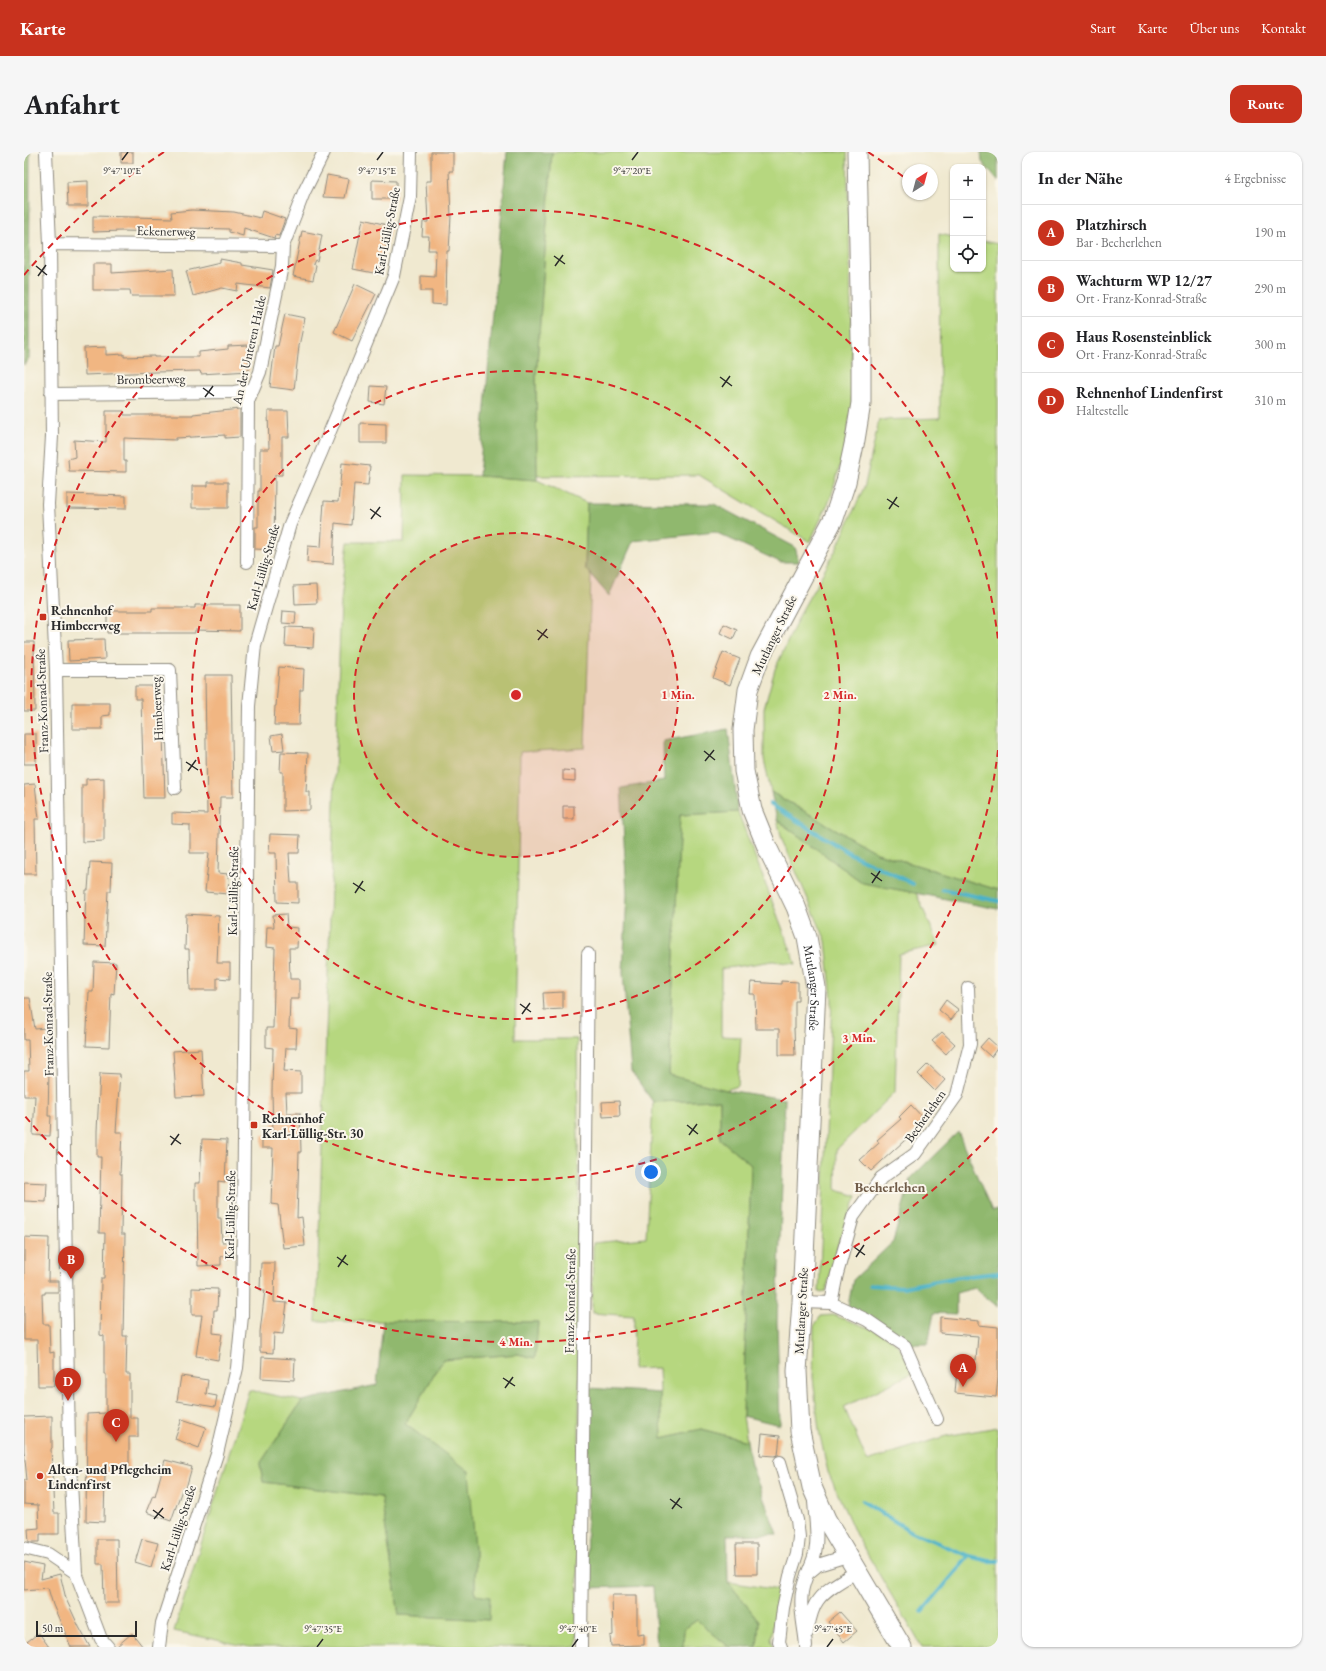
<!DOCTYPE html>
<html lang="de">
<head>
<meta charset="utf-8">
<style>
	body { margin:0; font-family:"EB Garamond",serif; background:#f6f6f6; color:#202124 }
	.controls { position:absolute; right:12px; top:12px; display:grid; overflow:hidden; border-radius:8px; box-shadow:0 1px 3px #0004 }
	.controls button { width:36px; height:36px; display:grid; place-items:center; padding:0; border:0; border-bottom:1px solid #e0e0e0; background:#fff; color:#202124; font:20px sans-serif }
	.compass { position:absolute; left:878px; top:12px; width:36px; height:36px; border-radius:50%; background:#fff; box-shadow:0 1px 3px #0004; rotate:36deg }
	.scale { position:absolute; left:12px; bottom:10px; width:101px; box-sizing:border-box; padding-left:4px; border:2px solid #2b2b2b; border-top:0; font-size:11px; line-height:14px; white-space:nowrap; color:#2b2b2b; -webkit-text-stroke:3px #fbf7ec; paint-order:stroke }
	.you { position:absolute; left:627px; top:1020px; width:14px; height:14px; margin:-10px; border:3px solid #fff; border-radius:50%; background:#1a73e8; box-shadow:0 0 0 6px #1a73e833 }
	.badge { display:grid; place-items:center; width:26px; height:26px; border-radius:50%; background:#c8321e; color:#fff; font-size:13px; font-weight:700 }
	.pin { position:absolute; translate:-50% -33px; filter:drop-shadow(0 1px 2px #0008) }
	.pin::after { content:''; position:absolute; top:21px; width:14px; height:12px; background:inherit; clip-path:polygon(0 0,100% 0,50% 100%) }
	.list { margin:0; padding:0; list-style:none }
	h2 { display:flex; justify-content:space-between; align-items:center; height:52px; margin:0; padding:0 16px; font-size:17px }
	h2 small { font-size:13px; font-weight:400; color:#757577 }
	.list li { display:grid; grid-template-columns:26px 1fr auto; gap:12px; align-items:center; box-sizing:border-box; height:56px; padding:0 16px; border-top:1px solid #e0e0e0 }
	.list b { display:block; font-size:15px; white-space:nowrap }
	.list p { margin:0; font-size:13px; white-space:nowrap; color:#757577 }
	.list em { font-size:13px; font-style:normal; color:#757577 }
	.icon { flex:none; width:22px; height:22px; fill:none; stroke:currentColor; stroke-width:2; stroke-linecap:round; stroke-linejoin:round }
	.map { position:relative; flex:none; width:974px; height:1495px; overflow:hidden; border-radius:12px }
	header { display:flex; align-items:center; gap:24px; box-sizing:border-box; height:56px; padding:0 20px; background:#c8321e; color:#fff }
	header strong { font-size:19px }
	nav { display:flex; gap:22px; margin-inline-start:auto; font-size:14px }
	.intro { display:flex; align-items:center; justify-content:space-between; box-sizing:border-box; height:96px; padding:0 24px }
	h1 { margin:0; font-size:28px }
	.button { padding:10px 18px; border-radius:12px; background:#c8321e; color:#fff; font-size:14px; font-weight:700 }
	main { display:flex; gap:24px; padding:0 24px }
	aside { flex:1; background:#fff; border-radius:12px; box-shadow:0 1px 3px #0004 }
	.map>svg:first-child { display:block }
	.green { fill:#b6d77f; stroke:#708155 }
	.forest { fill:#90b86e; stroke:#5e724c }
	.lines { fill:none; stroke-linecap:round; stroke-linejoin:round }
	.stream { stroke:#4ab2c9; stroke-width:4 }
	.building { fill:#f1b682 }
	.street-casing { stroke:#8e8a7e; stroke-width:14 }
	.primary-casing { stroke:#8e8a7e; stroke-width:21 }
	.street { stroke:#fff; stroke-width:12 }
	.primary { stroke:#fff; stroke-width:19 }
	.ticks { fill:none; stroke:#2b2b2b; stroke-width:1.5 }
	.ring { fill:none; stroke:#d62828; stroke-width:2; stroke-dasharray:7 5 }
	.poi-dot { fill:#c8321e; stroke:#fbf7ec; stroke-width:1.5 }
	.labels { text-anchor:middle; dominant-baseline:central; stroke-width:4; stroke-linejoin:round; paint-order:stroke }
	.street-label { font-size:13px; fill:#2b2b2b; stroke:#fbf7ec }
	.poi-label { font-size:13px; font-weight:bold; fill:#2b2b2b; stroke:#fbf7ec; text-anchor:start }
	.neighbourhood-label { font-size:14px; font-weight:bold; fill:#705c49; stroke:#fbf7ec }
	.ticks-label { font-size:10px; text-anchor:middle; fill:#2b2b2b; stroke:#fbf7ec; stroke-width:4; stroke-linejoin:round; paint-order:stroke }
	.centre { fill:#d62828; stroke:#fbf7ec; stroke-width:2 }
	.ring-label { font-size:12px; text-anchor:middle; font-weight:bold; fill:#d62828; stroke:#fbf7ec; stroke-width:4; stroke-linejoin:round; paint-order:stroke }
</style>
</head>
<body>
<header>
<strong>Karte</strong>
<nav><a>Start</a><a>Karte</a><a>Über uns</a><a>Kontakt</a></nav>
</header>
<div class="intro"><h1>Anfahrt</h1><a class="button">Route</a></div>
<main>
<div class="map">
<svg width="974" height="1495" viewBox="0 0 974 1495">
	<rect width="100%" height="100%" fill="#fbf7ec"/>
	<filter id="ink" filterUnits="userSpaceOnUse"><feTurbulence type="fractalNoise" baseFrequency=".025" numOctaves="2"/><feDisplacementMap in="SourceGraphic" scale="8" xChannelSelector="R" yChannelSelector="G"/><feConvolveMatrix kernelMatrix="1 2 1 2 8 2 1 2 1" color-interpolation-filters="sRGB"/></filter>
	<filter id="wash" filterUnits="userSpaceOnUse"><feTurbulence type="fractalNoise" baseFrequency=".012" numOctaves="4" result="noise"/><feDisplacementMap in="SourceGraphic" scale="16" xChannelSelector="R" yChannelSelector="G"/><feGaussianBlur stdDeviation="0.9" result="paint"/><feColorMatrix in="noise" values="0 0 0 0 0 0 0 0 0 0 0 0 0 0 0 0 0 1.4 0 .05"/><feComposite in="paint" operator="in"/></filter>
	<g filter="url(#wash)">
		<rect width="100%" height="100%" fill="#f0e9d0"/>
		<path class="green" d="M528,0H823L828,193V253L820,300L807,345L786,390L675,323L513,324L512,225Z
			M915,82L929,85V117H959V89L974,92V738L853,701L747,640L740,607V557L751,517L778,458L812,398L841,333L855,268L916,266Z
			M381,323L455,324L513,328L563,351L561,416L567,424L561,596L496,600L491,887H553L556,1171L553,1495H226L150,1479L225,1238L278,1249L236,1312L239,1330L357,1345L375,1463L465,1468L451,1444V1396L397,1284L381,1272L419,1208L494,1202L511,1206L514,1170L292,1169L317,449L324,390H380Z
			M714,660L772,812L749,809L697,817V884L717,885L714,934L702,938L645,923L656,663Z
			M753,668L839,731L892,741L915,793L875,802L871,940L813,997L812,1038L833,1044L815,1089L802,1139L795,1140L808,848L802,789L758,687Z
			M696,948V987L727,1013L719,1264L723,1289L677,1277L638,1286L635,1216L609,1217L610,1164L568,1161L569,1091L622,1086L629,950Z
			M809,1163C827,1170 854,1177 869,1189C879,1197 884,1211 889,1221L820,1255L843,1309L922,1284L974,1275V1495H898L832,1383L804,1320L795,1279L789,1225L790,1174L797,1164Z
			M704,1430L755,1438L747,1486L750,1495H733L735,1469Z
			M673,1468L705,1495H659L660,1477Z"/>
		<path class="forest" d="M0,0H6L5,206L0,213Z
			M483,0H528L512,225L513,328L455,324Z
			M957,0H974V29L958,10Z
			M563,351L690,352L771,395L775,410H756L691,380L609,389L585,444L561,416Z
			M704,577L714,660L656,663L645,923L702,938L761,947L753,1171L756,1273L719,1264L727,1013L696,987V948L629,950L607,919L599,821L603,742L597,636L640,629L639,589Z
			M747,640L853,701L974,738V757L839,731L753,668Z
			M934,980L968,1059L974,1058V1155L951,1136L932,1141V1162L910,1161L904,1192H879L824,1154L829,1128L869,1090L887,1026Z
			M359,1169L514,1170L511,1206L494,1202L419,1208L381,1272L445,1319L451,1396V1443L466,1445L465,1468L375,1463L357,1345L239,1330L236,1312L278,1249L353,1233Z
			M565,1236L636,1241L638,1286L677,1277L723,1289L727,1313L753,1382L703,1383L704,1430L735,1469L733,1495H705L673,1468L660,1477L659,1495H633L629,1434L562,1436Z"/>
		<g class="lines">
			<path class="stream" d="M746,652L827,702L889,732
				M918,737L974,749
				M846,1133L879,1135L935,1125L974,1121
				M838,1349L888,1380L945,1404L964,1409H974
				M898,1460L945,1404"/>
		</g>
		<g id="blocks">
			<path class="building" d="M97,0H109V11H97Z
				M407,0H429V19H425L427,64L425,99H423L422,153L408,152V139H397V124L411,125L412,98H404L405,84H398L399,70H404L402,29H407Z
				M303,23L325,27L321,46L299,45Z
				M348,28L372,29V47H348Z
				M64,29V54H44L43,30Z
				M168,58L210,60L236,66L238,59L261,67L255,84L251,83L250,86L220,76L219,84L205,80V77L167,76L168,79L143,80L98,79L69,80V64L148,66L147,60Z
				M339,67L367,74L355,122L329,117Z
				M278,79L298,83L293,109L291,108L289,112L292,113L289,128L269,124Z
				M196,107L218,111V113L249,118L246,136L214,132L213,139L198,136L169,144L162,119L196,111Z
				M69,112H88V121L149,117L150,144H107L106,138H69Z
				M331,132L352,142L328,189L310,180Z
				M261,162L281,166L275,194L270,238L246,235L251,194H254Z
				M224,193L225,219L177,222L176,219L131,220L61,223L60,196L82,195V203L100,202V205L130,204V205H175V200L204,197V194Z
				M347,234L362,235L360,252L346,250Z
				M216,257V285L201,286V283L152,286V288L100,286V309H102V320L45,319L44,307L51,305L50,288L82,290V259H100V263H169V262Z
				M244,259H264L265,285H258V323H251L250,398L231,397V375H234V339H236V297H245Z
				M336,271L362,272V291H336Z
				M318,311L346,314L344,333L330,332L327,373L311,371L309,412L283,410L284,394L297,395L300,349L314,350Z
				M184,330H204V356H168V334H184Z
				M43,342L102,344V357L43,356Z
				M292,433L293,451L271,452L270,434Z
				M171,453H216V479L171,478V481H83V459H128V456H171Z
				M259,459L272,460L271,472L258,471Z
				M700,472L713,478L709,487L696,481Z
				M262,475L290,476L289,496L261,494Z
				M80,487L81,507L45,509L44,488Z
				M0,490H10L11,559H0Z
				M699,500L716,507L706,533L689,526Z
				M255,515L280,517L279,538H276L275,573H250L251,554H252Z
				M181,523H207L209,645H196L194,721L205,722L204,742L181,740L185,701H166V673L148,672V661L183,662Z
				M111,534H133V547H138L141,646H120L117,547H111Z
				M48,551H86V563L78,564V577H48Z
				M0,582H12V612H0Z
				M258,582L260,598L249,599L247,584Z
				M257,600L284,601L282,640H286V658L259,659V620H256Z
				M539,618L551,619V629L539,628Z
				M80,626V689L58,690V633H62V627Z
				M11,632L15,667H11L12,722H0V633Z
				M539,654H550V667H539Z
				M246,682L276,683L275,701H265L267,731H274V751L253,750L252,701H245Z
				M66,710L88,711L87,739H84L81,794L60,793L62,738H64Z
				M162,762L195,764L193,811H206V827L193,826V838H166L165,797H161Z
				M262,762L263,775L274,776L273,796H265L266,827H275V847H266L265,876L273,877L272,896H262L260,919L277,920V941H262L263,961H276L277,1000H275L273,1066L278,1065L281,1094L259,1096L254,1053L247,1052L249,996H238V983H249L248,940L249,896L242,895V876H249L251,796L242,795L243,775H250L249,763Z
				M70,810L92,811L90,842L87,841L85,895L62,894L65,840H69Z
				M757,829L774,830V849H771V876H770L771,903H755V877H732L731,842H726L727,830L757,832Z
				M539,840V857L520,858L519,841Z
				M0,846H6L11,877L22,876L25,919L24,964H27L26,984L9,983L11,944H0V919H5L4,888H0Z
				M922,848L935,858L927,868L915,858Z
				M918,880L931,892L922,902L908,889Z
				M964,886L974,895L967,905L956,895Z
				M177,897L180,944L152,945L149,899Z
				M904,912L921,928L911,939L894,922Z
				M76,921L96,922L92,980H98L96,1022H98L97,1082H101L99,1184H103L102,1222H106V1266H114V1285H105V1321H81L80,1370L62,1369L63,1262L82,1261V1222H80V1184L76,1183L77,1126H80L81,1081H75L77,1005H73V979Z
				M595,949L596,964L579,965L578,950Z
				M887,953L902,969L847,1019L836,1008L855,991L853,988L877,967L875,965Z
				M178,987L203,988L201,1030L194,1029V1066H197L198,1090H210V1104H197V1113L174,1114L173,1049H171V1031H176Z
				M0,1030L23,1031L22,1050L0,1049Z
				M0,1085L25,1086L24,1129H34V1140H21V1142H18L19,1172H25L26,1201L30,1200V1234H14L13,1188H0Z
				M237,1111H251L250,1150L263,1151L259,1182L250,1181L249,1201L236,1200V1180L241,1138H236Z
				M168,1136L194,1137L193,1158H190L189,1181L198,1182L194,1208L172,1204L178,1163H168Z
				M916,1165L955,1169V1173L974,1175V1226L972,1245L931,1241L934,1206L952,1208L954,1184L916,1181Z
				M238,1205L271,1207L270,1228L237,1226Z
				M157,1224L184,1228L182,1242L193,1244L191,1255L153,1249Z
				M28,1264V1296L27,1297L30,1361H35V1382H16V1390H5L4,1377L15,1376L14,1353L0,1352V1328H3L0,1298V1265Z
				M158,1267L182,1275L175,1296L151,1287Z
				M738,1282L756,1284L754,1303L751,1304L736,1303Z
				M141,1308L168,1315L162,1336L159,1335L147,1369L122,1360L129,1343L131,1344Z
				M73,1387H93L94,1451H80L79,1412H73Z
				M118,1387L134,1391L127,1415L111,1410Z
				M712,1392H733V1422H713Z
				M0,1410L19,1414L17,1427L36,1422L42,1447L55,1475L66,1495H47L29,1453L24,1436L0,1438Z
				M588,1443H613V1483L620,1482V1493L587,1494L586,1484L589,1483Z
				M816,1460L833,1479L820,1490L804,1470Z
				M15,1481L25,1495H0V1492Z
				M108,1481L119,1495H92Z"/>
		</g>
	</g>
	<g filter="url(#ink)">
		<use href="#blocks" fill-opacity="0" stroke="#8e8a7e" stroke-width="1"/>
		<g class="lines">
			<g class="street-casing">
				<path id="street" d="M22,0L26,92L28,284L24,352L32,518L45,1295L52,1421L77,1487L84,1495
					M26,92L259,94
					M27,242L210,240L229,237
					M223,410L224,249L236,220L258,114L259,94L280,40L300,0
					M32,518H146L151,636
					M778,1150L807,1151L843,1168L881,1194L913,1267
					M807,1151L813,1122L829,1065L857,1026L891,1002L933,943L946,892L944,836
					M756,1310L773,1368L775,1385L773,1402L766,1424L759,1456L755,1490L757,1495
					M0,1396L24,1402L52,1421
					M783,1422L794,1413L823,1404
					M783,1481C785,1471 787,1457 794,1448C803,1436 819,1428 832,1420
					M135,1495L138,1471L193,1302L213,1216L218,1164L225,554L231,493L266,372L297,301L370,124L386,45L387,0
					M557,1495L564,802
					M782,1495C781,1476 775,1459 778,1440C780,1427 786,1417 790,1405C795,1387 791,1367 790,1349"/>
			</g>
			<g class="primary-casing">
				<g id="primary">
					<path id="s1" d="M833,0L837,187V251L831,288L822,330L810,366L736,505L724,538L719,578L720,619L728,658L743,695L772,755L783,785L792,835L778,1150L773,1219L776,1279L788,1335L802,1367L878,1495"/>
				</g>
			</g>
			<use href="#street" class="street"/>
			<use href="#primary" class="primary"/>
		</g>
	</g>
	<path class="ticks" d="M98,8L104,0M353,8L359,0M608,8L614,0M530,104L541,112M12,114L23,123M531,114L539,103M14,124L22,113M696,225L708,234M698,235L706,224M179,236L190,244M181,245L189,234M863,347L875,355M346,357L357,365M865,357L873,345M347,367L356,355M513,478L524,486M514,488L523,477M680,599L691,608M681,609L690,598M162,610L174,618M164,619L172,608M847,721L858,729M329,731L341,739M848,731L856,719M331,741L339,729M496,852L507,860M498,862L506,851M663,973L674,982M665,983L673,972M146,984L157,992M147,993L155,982M830,1095L841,1103M313,1105L324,1113M832,1105L840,1093M314,1115L322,1103M479,1226L491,1234M481,1236L489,1225M646,1347L658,1356M648,1357L656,1346M129,1358L140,1366M130,1367L139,1356M293,1495L299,1487M548,1495L554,1487M803,1495L809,1487"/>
	<circle cx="492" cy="543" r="162" fill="#d62828" fill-opacity=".12"/>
	<g class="ring">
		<circle cx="492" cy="543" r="162"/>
		<circle cx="492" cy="543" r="324"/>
		<path d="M974 598A485 485 0 1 1 974 488"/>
		<path d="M973 976A647 647 0 0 1 0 963M0 123A647 647 0 0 1 140 0M844 0A647 647 0 0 1 881 26"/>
	</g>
	<g class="poi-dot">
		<rect x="15" y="461" width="8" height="8" rx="2"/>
		<rect x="226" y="969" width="8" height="8" rx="2"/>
		<circle cx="16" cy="1324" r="4"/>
	</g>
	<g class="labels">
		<g class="street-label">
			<text transform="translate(142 79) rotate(1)">Eckenerweg</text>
			<text transform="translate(363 79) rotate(-79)">Karl-Lüllig-Straße</text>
			<text transform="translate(225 198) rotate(-77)">An der Unteren Halde</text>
			<text transform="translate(127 227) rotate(-1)">Brombeerweg</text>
			<text transform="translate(239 415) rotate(-74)">Karl-Lüllig-Straße</text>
			<text transform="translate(750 483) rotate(-64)">Mutlanger Straße</text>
			<text transform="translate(18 549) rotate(-92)">Franz-Konrad-Straße</text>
			<text transform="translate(133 557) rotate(-93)">Himbeerweg</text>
			<text transform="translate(209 739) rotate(-89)">Karl-Lüllig-Straße</text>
			<text stroke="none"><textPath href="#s1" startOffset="873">Mutlanger Straße</textPath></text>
			<text transform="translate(24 872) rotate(-91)">Franz-Konrad-Straße</text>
			<text transform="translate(901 964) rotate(-55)">Becherlehen</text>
			<text transform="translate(206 1063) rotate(-89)">Karl-Lüllig-Straße</text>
			<text transform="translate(546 1149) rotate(-89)">Franz-Konrad-Straße</text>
			<text transform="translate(777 1159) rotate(-87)">Mutlanger Straße</text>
			<text transform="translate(154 1376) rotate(-72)">Karl-Lüllig-Straße</text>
		</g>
		<g class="poi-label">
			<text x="27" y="458">Rehnenhof<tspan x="27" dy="15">Himbeerweg</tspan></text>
			<text x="238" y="966">Rehnenhof<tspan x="238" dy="15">Karl-Lüllig-Str. 30</tspan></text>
			<text x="24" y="1317">Alten- und Pflegeheim<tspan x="24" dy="15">Lindenfirst</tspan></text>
		</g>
		<g class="neighbourhood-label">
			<text x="866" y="1035">Becherlehen</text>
		</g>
	</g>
	<g class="ticks-label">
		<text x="98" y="22">9°47'10"E</text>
		<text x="353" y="22">9°47'15"E</text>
		<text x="608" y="22">9°47'20"E</text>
		<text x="299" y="1480">9°47'35"E</text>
		<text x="554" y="1480">9°47'40"E</text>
		<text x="809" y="1480">9°47'45"E</text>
	</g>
	<circle cx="492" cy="543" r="6" class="centre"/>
	<g class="ring-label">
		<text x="654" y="547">1 Min.</text>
		<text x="816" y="547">2 Min.</text>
		<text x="835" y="890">3 Min.</text>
		<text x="492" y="1194">4 Min.</text>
	</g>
</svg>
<div class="controls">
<button>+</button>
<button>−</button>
<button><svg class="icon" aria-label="locate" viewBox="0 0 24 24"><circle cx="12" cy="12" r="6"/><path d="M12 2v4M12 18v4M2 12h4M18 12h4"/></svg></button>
</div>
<svg class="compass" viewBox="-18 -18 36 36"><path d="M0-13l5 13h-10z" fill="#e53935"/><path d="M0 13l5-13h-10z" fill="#757577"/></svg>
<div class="scale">50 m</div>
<div class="you"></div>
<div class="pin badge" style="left:939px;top:1235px">A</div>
<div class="pin badge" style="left:47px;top:1127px">B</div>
<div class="pin badge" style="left:92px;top:1290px">C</div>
<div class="pin badge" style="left:44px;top:1249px">D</div>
</div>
<aside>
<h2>In der Nähe<small>4 Ergebnisse</small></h2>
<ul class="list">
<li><span class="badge">A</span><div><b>Platzhirsch</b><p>Bar · Becherlehen</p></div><em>190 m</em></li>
<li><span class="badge">B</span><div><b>Wachturm WP 12/27</b><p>Ort · Franz-Konrad-Straße</p></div><em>290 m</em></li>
<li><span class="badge">C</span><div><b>Haus Rosensteinblick</b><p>Ort · Franz-Konrad-Straße</p></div><em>300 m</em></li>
<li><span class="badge">D</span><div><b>Rehnenhof Lindenfirst</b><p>Haltestelle</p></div><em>310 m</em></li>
</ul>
</aside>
</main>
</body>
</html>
